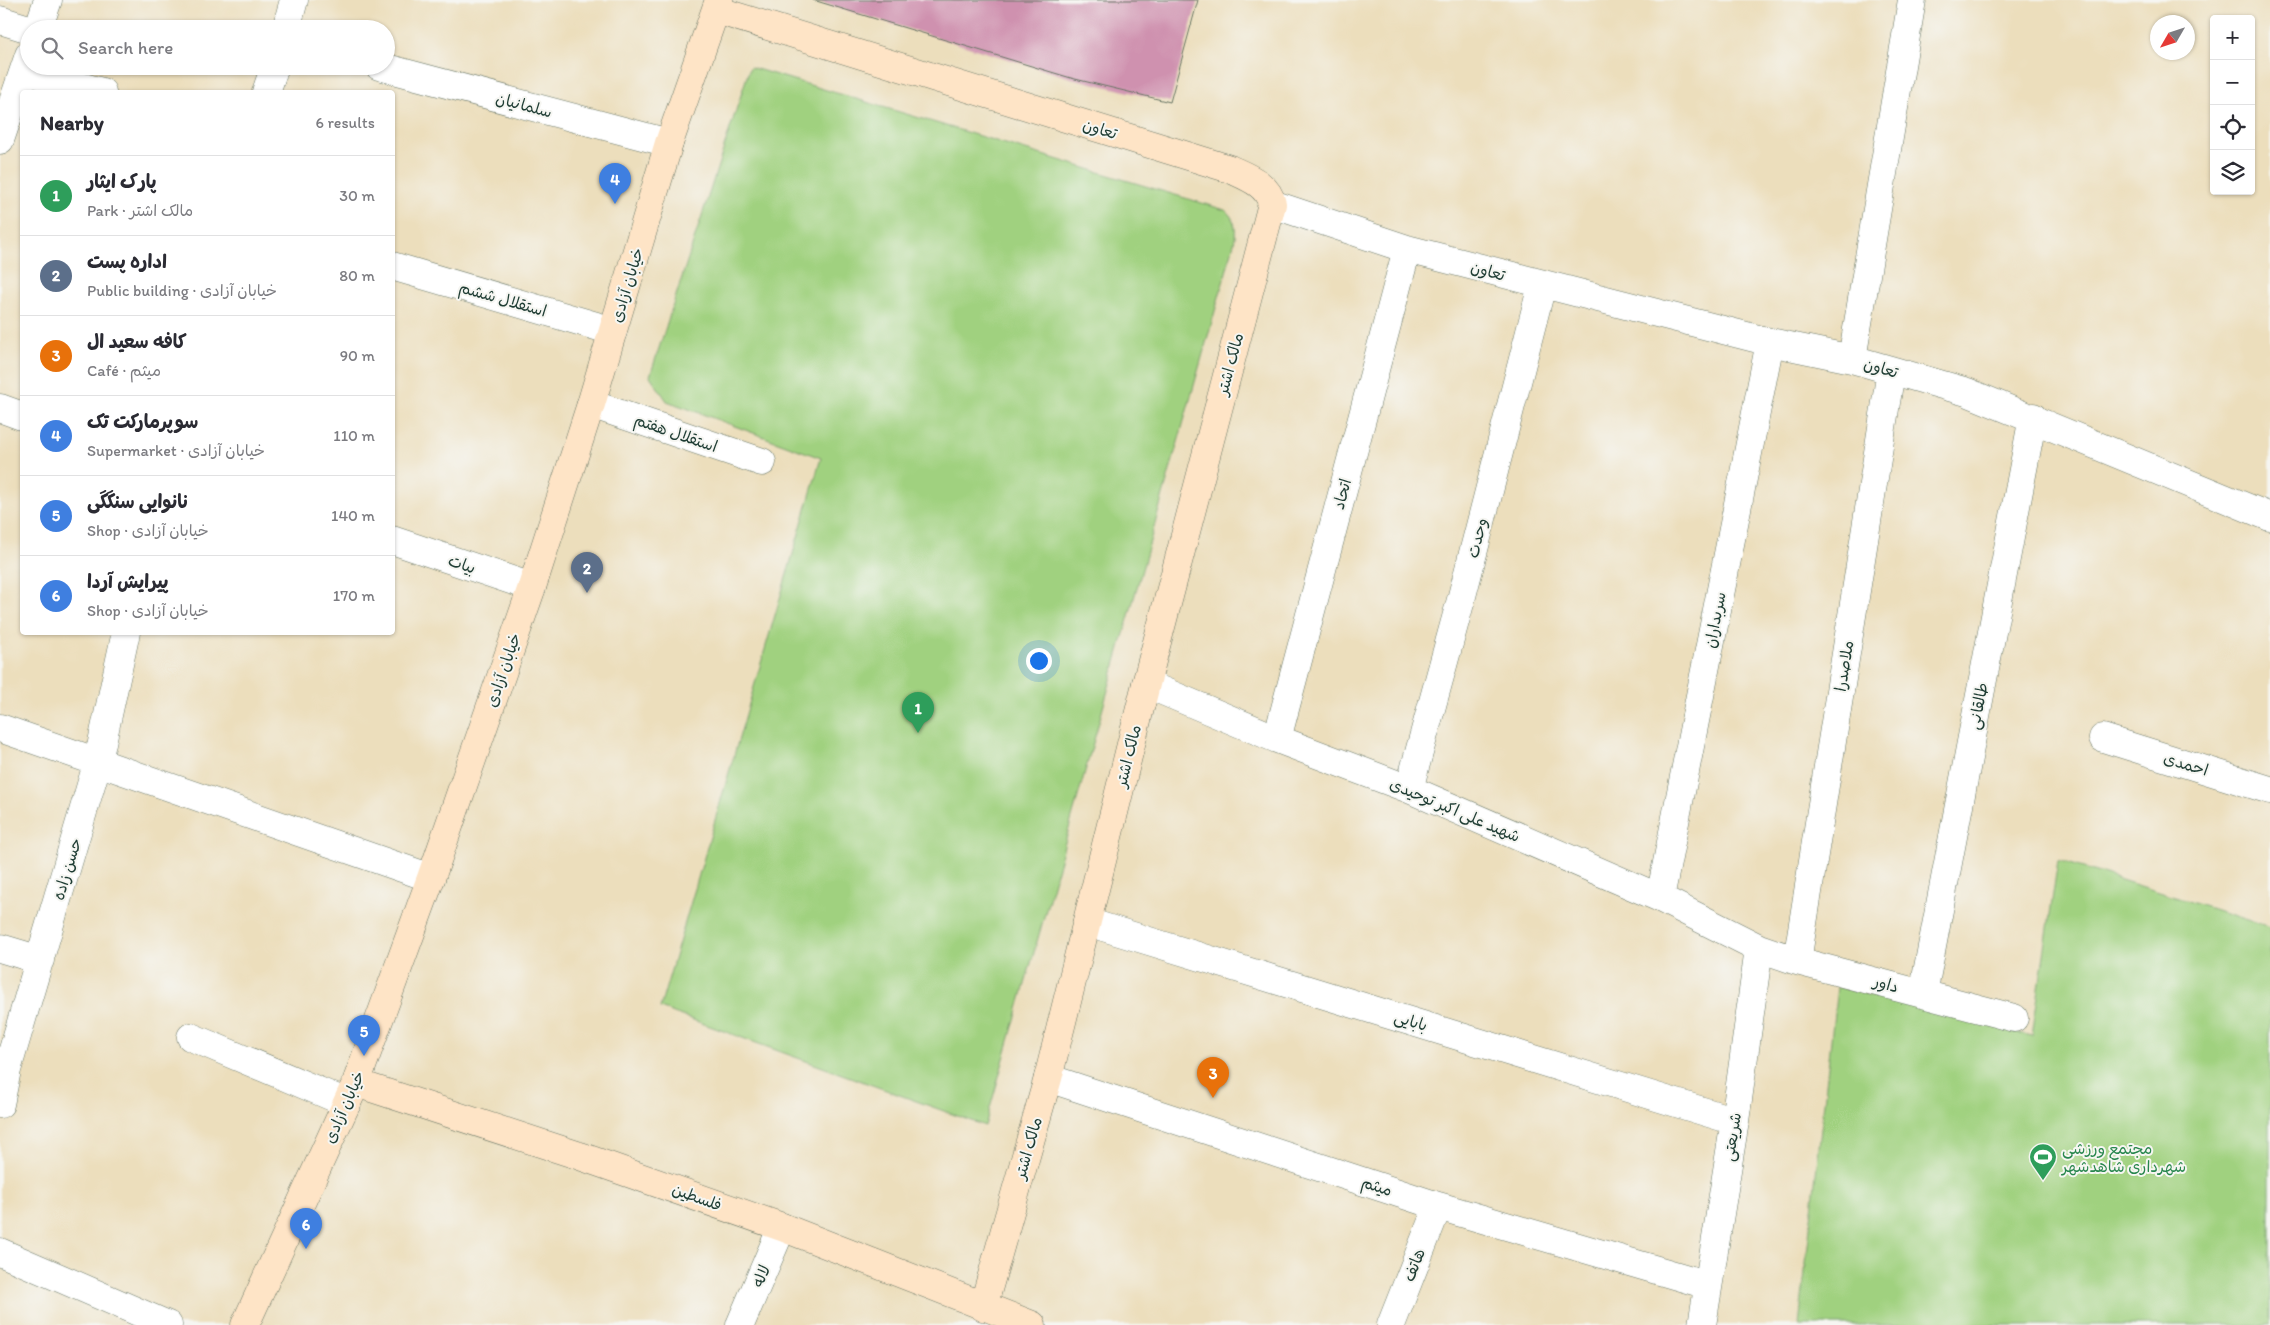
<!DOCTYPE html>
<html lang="en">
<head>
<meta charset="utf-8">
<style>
	body { margin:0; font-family:Itim,"Playpen Sans Arabic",sans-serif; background:#f7f7f7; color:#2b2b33 }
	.controls { position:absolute; right:15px; top:15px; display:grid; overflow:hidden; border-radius:5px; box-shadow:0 1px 4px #0004 }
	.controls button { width:45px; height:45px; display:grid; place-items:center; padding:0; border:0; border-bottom:1px solid #e1e1e2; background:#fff; color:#2b2b33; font:25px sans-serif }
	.compass { position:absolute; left:2150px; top:15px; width:45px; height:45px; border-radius:50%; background:#fff; box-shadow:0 1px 4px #0004; rotate:231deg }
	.you { position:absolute; left:1038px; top:660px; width:18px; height:18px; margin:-12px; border:4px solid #fff; border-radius:50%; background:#1a73e8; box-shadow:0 0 0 8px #1a73e833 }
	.badge { display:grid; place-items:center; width:32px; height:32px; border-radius:50%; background:#b5179e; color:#fff; font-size:16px; font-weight:700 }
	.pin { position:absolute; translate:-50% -41px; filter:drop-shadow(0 1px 2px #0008) }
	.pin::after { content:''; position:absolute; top:26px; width:18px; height:15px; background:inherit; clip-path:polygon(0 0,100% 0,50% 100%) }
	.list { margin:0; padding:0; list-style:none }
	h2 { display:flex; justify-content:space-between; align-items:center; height:65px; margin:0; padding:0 20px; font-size:21px }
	h2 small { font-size:16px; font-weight:400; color:#7c7c81 }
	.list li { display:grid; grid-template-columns:32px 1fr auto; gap:15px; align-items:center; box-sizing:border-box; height:80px; padding:0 20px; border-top:1px solid #e1e1e2 }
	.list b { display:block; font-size:19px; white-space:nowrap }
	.list p { margin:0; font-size:16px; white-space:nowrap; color:#7c7c81 }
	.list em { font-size:16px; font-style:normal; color:#7c7c81 }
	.icon { flex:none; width:28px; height:28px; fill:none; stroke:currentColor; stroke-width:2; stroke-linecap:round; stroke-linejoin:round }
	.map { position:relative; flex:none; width:2270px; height:1325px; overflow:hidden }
	.search { position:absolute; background:#fff; box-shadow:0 1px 4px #0004; left:20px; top:20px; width:375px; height:55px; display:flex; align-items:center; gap:12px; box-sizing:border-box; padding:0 18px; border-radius:28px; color:#7c7c81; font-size:19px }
	.panel { position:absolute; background:#fff; box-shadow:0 1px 4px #0004; left:20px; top:90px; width:375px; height:545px; border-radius:5px }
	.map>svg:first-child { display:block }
	.green { fill:#a0d17f; stroke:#60875a }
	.building { fill:#cf91af }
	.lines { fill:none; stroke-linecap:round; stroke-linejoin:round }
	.street-casing { stroke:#677564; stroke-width:29 }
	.secondary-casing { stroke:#677564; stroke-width:29 }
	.street { stroke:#fff; stroke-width:28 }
	.secondary { stroke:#fee4c6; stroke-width:28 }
	.labels { text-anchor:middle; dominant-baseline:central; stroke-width:4; stroke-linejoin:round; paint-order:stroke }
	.street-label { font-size:16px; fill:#1f3d34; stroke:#f6f6f2 }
	.leisure-label { font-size:16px; fill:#27864d; stroke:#f6f6f2; text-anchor:start }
</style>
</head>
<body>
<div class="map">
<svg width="2270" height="1325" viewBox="0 0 2270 1325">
	<rect width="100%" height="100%" fill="#f6f6f2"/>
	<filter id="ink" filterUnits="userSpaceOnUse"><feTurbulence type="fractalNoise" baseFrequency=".02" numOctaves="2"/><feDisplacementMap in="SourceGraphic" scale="10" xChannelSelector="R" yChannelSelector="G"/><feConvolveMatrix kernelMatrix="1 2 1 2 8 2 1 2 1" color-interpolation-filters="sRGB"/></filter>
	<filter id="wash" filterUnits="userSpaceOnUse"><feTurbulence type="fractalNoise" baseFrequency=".0096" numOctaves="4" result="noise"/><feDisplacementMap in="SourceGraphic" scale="20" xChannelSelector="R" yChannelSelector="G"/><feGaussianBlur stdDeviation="1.12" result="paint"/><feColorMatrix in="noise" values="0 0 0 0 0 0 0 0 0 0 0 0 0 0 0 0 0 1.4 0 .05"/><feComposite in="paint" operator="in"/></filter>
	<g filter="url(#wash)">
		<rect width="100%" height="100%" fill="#ecdebc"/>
		<path class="green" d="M750,67L1225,210C1243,225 1233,246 1228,265L985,1126L660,1008L821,458L667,401L650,376Z
			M2058,860L2270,927V1325H1799L1837,987L2032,1036Z"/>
		<g id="blocks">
			<path class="building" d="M813,0H1198L1170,102L1071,78Z"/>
		</g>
	</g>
	<g filter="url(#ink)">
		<use href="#blocks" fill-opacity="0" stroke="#677564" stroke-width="1"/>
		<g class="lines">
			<g class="street-casing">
				<path id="street" d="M0,20L29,29
					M38,29L48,0
					M286,29L294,0
					M379,66L669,143
					M24,71L102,92
					M266,92L275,66
					M0,140L29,55
					M1272,204L1407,249L1770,342L1852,359L1967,392L2270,517
					M392,266L613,331
					M1852,359L1912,0
					M591,404L762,462
					M0,408L22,416
					M392,540L532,587
					M1146,684L1277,739L1409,789L1660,898L1759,948L1797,961L2014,1018
					M0,728L431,878
					M2103,738L2270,790
					M1277,739L1407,249
					M1409,789L1462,596L1542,285
					M1660,898L1770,342
					M1087,922L1735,1121
					M0,948L40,960
					M1797,961L1891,371
					M1923,994L2033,417
					M191,1037L347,1103
					M1048,1078L1438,1206L1708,1285
					M0,1104L7,1070L98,761L126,632
					M0,1252L168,1325
					M740,1325L782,1227
					M1391,1325L1438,1206
					M1702,1325L1735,1121L1759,948"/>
			</g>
			<g class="secondary-casing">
				<path id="secondary" d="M716,10L1230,169C1247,177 1268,184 1272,204L1146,684L1048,1078L983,1307
					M356,1083L580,1156L782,1227L1032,1325
					M245,1325L356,1083L431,878L532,587L591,404L669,143L719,0"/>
			</g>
			<use href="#street" class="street"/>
			<use href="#secondary" class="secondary"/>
		</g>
	</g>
	<defs>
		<g id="stadium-pin" transform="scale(1.4375)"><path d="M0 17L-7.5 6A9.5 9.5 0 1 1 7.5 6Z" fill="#2e9e5b" stroke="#f6f6f2"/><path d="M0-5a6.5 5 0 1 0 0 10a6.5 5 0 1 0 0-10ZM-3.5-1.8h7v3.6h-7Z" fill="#fff"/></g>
	</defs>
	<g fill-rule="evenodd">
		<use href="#stadium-pin" x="2043" y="1157"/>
	</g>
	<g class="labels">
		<g class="street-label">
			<text transform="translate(524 105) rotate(15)">سلمانیان</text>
			<text transform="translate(1100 129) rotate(17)">تعاون</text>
			<text transform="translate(1488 271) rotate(15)">تعاون</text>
			<text transform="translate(627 285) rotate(-73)">خیابان آزادی</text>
			<text transform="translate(503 299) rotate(16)">استقلال ششم</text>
			<text transform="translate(1230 364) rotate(-75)">مالک اشتر</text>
			<text transform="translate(1881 368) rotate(16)">تعاون</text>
			<text transform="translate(676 433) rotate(19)">استقلال هفتم</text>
			<text transform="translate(1342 494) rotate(-75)">اتحاد</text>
			<text transform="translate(1477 538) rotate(-76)">وحدت</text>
			<text transform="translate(462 564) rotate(19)">بیات</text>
			<text transform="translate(1715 620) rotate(-79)">سربداران</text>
			<text transform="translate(1844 666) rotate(-81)">ملاصدرا</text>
			<text transform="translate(503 670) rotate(-71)">خیابان آزادی</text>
			<text transform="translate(1978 706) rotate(-79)">طالقانی</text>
			<text transform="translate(1128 756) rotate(-76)">مالک اشتر</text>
			<text transform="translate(2186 764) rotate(17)">احمدی</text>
			<text transform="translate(1455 810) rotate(23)">شهید علی اکبر توحیدی</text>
			<text transform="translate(67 869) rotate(-73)">حسن زاده</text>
			<text transform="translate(1886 984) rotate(15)">داور</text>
			<text transform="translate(1411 1021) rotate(17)">بابایی</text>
			<text transform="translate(344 1107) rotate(-66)">خیابان آزادی</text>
			<text transform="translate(1732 1137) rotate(-81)">شریعتی</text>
			<text transform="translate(1028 1148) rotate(-74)">مالک اشتر</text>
			<text transform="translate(1377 1186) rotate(18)">میثم</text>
			<text transform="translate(697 1197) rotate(20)">فلسطین</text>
			<text transform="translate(1414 1265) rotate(-69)">هاتف</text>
			<text transform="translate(761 1276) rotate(-67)">لاله</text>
		</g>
		<g class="leisure-label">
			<text x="2062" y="1148">مجتمع ورزشی<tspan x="2062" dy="18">شهرداری شاهد‌شهر</tspan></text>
		</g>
	</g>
</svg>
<div class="controls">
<button>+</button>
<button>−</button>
<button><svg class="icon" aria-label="locate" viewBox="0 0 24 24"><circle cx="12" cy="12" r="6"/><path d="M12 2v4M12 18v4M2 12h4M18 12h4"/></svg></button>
<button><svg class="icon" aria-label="layers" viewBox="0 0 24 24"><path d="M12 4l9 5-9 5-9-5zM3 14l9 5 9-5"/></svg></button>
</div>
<svg class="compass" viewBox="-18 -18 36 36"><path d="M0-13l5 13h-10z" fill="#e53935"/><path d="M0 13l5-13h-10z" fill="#7c7c81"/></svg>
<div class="you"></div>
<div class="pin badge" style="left:918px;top:733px;background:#2e9e5b">1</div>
<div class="pin badge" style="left:587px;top:593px;background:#5c6f8a">2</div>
<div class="pin badge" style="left:1213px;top:1098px;background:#e8710a">3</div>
<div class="pin badge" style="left:615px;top:204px;background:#3f7fe0">4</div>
<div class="pin badge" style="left:364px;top:1056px;background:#3f7fe0">5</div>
<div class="pin badge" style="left:306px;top:1249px;background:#3f7fe0">6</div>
<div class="search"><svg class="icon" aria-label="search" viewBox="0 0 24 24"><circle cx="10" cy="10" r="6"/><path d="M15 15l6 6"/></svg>Search here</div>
<section class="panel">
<h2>Nearby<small>6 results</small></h2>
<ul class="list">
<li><span class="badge" style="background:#2e9e5b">1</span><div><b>پارک ایثار</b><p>Park · مالک اشتر</p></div><em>30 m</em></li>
<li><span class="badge" style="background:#5c6f8a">2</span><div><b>اداره پست</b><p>Public building · خیابان آزادی</p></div><em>80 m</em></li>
<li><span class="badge" style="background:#e8710a">3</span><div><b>کافه سعید ال</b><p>Café · میثم</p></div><em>90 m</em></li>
<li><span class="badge" style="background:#3f7fe0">4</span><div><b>سوپرمارکت تک</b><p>Supermarket · خیابان آزادی</p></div><em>110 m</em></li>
<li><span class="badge" style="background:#3f7fe0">5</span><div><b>نانوایی سنگگی</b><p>Shop · خیابان آزادی</p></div><em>140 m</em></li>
<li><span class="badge" style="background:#3f7fe0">6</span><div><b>پیرایش آردا</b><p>Shop · خیابان آزادی</p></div><em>170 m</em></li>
</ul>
</section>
</div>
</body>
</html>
